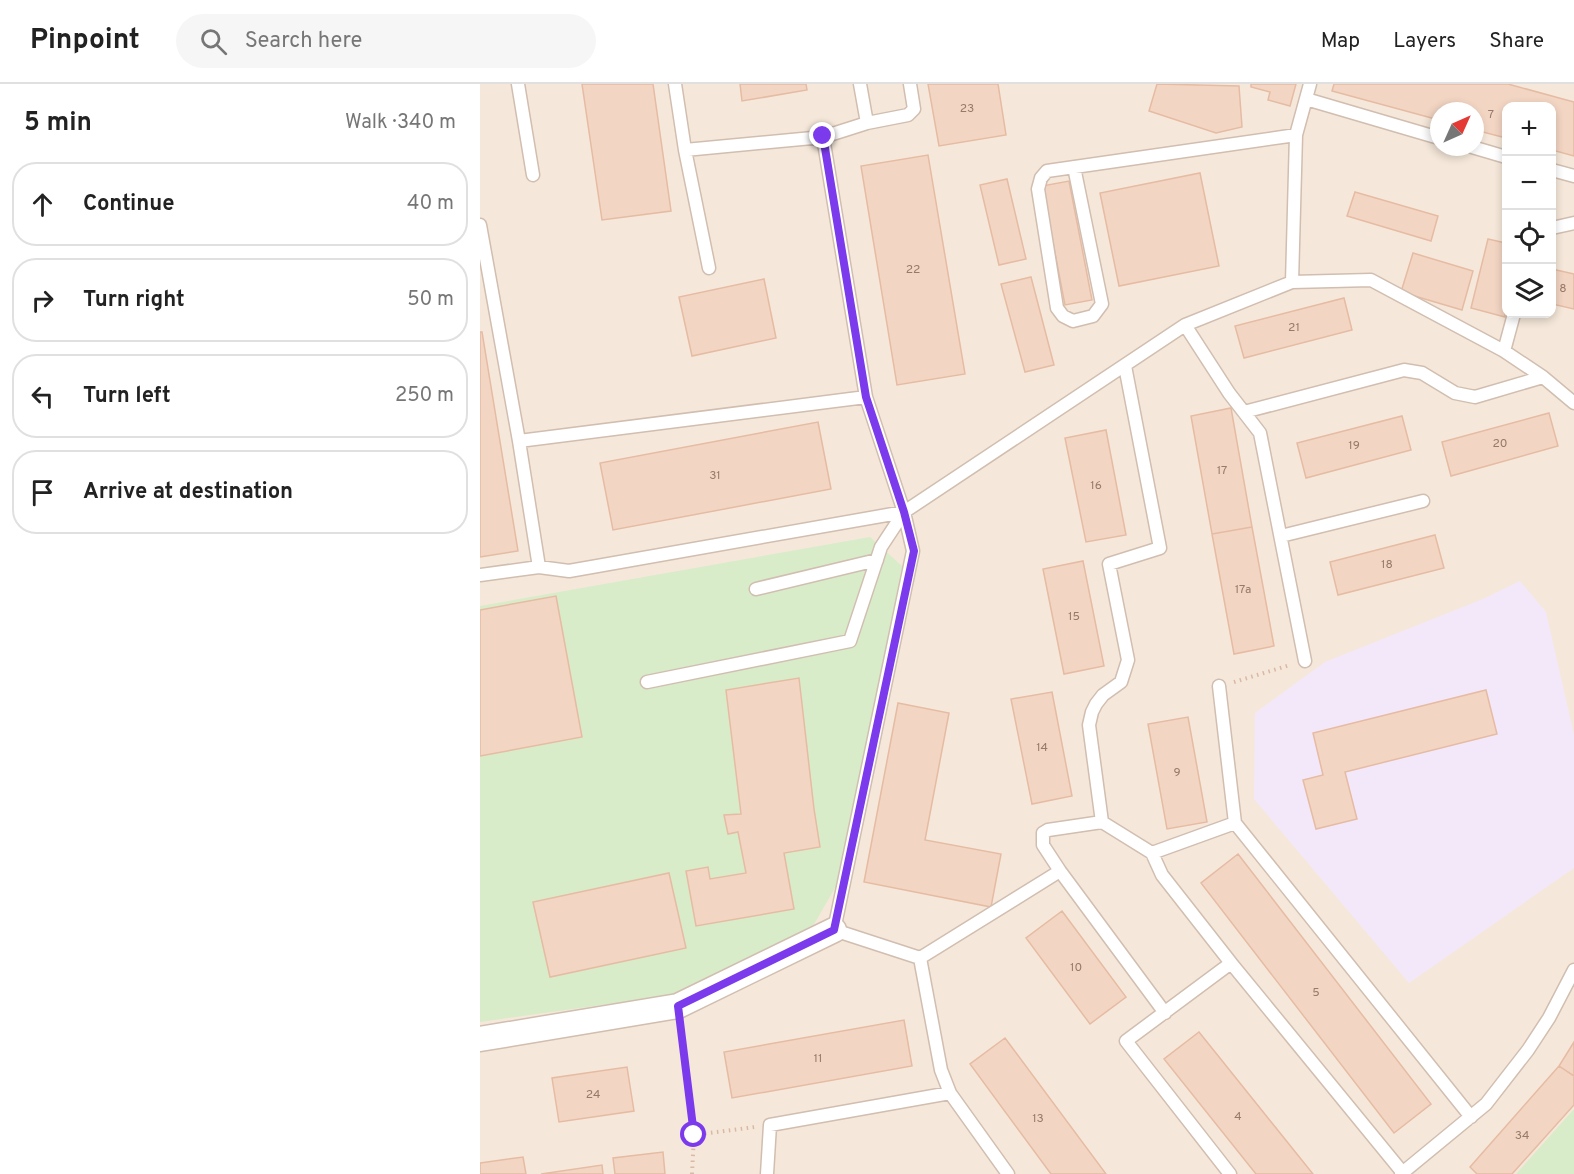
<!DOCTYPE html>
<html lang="en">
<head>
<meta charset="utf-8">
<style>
	body { margin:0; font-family:Overpass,sans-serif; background:#f6f6f6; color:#222 }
	.controls { position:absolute; right:18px; top:18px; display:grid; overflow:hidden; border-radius:12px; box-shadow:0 3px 9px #0003 }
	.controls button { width:54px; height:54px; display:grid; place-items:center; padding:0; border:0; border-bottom:2px solid #e0e0e0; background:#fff; color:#222; font:30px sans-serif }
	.compass { position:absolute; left:950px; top:18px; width:54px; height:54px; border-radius:50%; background:#fff; box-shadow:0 3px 9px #0003; rotate:45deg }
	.stop { position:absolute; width:18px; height:18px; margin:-14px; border:4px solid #7c3aed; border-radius:50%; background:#fff }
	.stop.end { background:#7c3aed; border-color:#fff; box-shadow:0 2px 6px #0008 }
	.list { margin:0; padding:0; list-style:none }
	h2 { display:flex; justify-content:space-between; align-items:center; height:78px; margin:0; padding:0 24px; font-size:26px }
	h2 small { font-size:20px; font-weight:400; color:#767676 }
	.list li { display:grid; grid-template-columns:39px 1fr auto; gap:18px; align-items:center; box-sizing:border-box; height:84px; margin:0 12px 12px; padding:0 12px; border:2px solid #e0e0e0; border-radius:24px }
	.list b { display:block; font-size:22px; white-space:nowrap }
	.list em { font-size:20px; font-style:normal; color:#767676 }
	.icon { flex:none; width:33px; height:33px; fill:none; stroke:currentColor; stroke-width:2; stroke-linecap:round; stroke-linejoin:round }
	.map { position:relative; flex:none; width:1094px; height:1090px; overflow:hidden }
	header { display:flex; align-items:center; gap:36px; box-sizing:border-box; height:84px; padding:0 30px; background:#fff; border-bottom:2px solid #e0e0e0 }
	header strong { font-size:28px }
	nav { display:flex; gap:33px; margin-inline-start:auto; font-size:21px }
	.search { width:420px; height:54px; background:#f6f6f6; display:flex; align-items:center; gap:15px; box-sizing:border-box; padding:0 21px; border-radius:33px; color:#767676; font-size:22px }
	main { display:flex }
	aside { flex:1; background:#fff }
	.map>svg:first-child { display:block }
	.residential { fill:#f5e8da; fill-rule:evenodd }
	.education { fill:#f3e8fa }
	.green { fill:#d8ecc9 }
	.building { fill:#f3d5c3; stroke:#e6bba3; stroke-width:1.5 }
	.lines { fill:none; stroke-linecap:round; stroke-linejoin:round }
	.lane-casing { stroke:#d1beb0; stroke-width:15 }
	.street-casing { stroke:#d1beb0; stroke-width:27 }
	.path { stroke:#d9b8a5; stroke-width:4; stroke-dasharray:1.5 4.5; stroke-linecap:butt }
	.lane { stroke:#fff; stroke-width:12 }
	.street { stroke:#fff; stroke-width:24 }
	.route { stroke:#7c3aed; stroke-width:8 }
	.labels { text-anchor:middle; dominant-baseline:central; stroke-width:4.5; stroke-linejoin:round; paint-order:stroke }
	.number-label { font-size:12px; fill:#987a6a }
</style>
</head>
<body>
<header>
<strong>Pinpoint</strong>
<div class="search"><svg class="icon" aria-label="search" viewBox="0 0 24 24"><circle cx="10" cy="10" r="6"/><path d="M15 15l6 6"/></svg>Search here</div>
<nav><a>Map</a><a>Layers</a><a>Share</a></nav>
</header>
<main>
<aside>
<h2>5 min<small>Walk · 340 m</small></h2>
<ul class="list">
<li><svg class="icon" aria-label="ahead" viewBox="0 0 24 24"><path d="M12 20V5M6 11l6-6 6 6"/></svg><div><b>Continue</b></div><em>40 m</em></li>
<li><svg class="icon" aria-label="right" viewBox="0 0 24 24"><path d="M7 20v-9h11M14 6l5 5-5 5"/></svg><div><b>Turn right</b></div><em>50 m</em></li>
<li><svg class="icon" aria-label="left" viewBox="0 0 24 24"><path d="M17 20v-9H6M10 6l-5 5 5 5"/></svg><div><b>Turn left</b></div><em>250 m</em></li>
<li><svg class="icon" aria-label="arrive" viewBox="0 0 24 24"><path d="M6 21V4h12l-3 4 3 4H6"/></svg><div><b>Arrive at destination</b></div></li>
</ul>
</aside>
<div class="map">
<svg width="1094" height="1090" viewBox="0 0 1094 1090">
	<rect width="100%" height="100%" fill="#fdf6ec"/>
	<path class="residential" d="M0,0H1094V1090H0ZM1026,22H1072V230H1026ZM959,27H995V63H959Z"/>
	<path class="education" d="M1040,497L1066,528L1094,651V784L929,899L774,715L775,629L845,578L1003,515Z"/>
	<path class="green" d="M390,453L422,482L363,790L329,849L215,908L0,938V522Z
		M1094,1025V1090H1036Z"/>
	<path class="building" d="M102,0H173L191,127L122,136Z
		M260,0H326L327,6L262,17Z
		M448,0H518L526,51L459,62Z
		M677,0L759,2L762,43L736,49L669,27Z
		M771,0H816L810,22L788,16L790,8L771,3Z
		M854,0H1028L1094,18V72L1072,66V22H1026V54L995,46V27H959V36L852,7Z
		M448,71L485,290L417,301L381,82Z
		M720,89L739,182L639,202L620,109Z
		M527,95L546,175L519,181L500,101Z
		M589,97L612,216L585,221L562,102Z
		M875,108L958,132L951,157L867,132Z
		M1008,155L1026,159L1025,233L991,224Z
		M933,169L993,187L982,226L921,208Z
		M1072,185L1094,190V225L1072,220Z
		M551,193L574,281L545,288L521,200Z
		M284,195L296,254L212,272L199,213Z
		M864,214L872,246L764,274L755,242Z
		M0,248H2L38,467L0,473Z
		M751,324L772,443L732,450L711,332Z
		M1069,329L1078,362L971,392L962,358Z
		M922,332L931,366L826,394L817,359Z
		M338,338L351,405L133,446L120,379Z
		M626,346L646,451L606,458L585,354Z
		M772,443L794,562L754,570L732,450Z
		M955,451L964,484L858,511L850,478Z
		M603,477L624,582L584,590L563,485Z
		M76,512L102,653L0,672V526Z
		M319,594L334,725L340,763L304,769L314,825L216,842L206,787L228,783L230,795L266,789L258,748L248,750L244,731L261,730L246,606Z
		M1006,606L1017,650L865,688L877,735L836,745L823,696L843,691L833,649Z
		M572,608L592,712L552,720L531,615Z
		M418,619L469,629L445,756L521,770L511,823L384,798Z
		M708,633L727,738L687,745L668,640Z
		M758,770L951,1020L914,1049L721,799Z
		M189,789L206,864L70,893L53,818Z
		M582,827L646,913L610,940L546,854Z
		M424,936L432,982L252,1014L244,968Z
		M719,948L833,1090H776L684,975Z
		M525,954L626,1090H571L490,980Z
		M1094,958V992L1079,982Z
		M1079,982L1094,992V1021L1032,1090H997L990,1083Z
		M147,983L154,1027L79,1038L72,994Z
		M183,1068L185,1090H135L133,1074Z
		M43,1073L46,1090H0V1079Z
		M122,1081L123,1090H61Z"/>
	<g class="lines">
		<g class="lane-casing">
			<path id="lane" d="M38,0L53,91
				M195,0L205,66L343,53L387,39L380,0
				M826,15L959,54
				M387,39L428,31L434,25L430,0
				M343,53L386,313
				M992,63L1026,73
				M205,66L229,184
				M594,83L622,220L613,232L593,237L583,232L577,224L558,105L561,94L567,87L816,51
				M1072,86L1094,92
				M0,141L39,357L59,483
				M1072,144L1094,139
				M812,198L891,196L1024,267L1063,293L1094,319
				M1024,267L1034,230
				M764,328L924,286L942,289L975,309L995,313L1063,293
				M39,357L386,313L424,428L433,467L354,846L440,874L580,787L563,761V749L568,746L622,738L672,769L755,739
				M801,452L943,417
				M0,491L59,483L89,487L424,428L705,241
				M276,505L397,476
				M825,577L780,349L749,309L705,241L812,198L816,51L830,0
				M167,598L370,557L401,463L424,428
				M739,602L755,739L991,1033
				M622,738L609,641L612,628L616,620L623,611L641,598L648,576L629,480L680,464L645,282
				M672,769L682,791L751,879L646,957L750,1090
				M580,787L685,929
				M440,874L461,986L470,1009L528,1090
				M751,879L923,1089
				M287,1090L290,1041L470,1009
				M921,1090L1006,1020L1048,966L1069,934L1094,886"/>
		</g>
		<g class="street-casing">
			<path id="street" d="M0,955L198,922L354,846"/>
		</g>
		<path class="path" d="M754,598L810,581
			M200,943L214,1051L275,1043
			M212,1090L214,1051"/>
		<use href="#lane" class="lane"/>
		<use href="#street" class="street"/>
	</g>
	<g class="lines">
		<path class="route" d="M214,1051L198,922L354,846L434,467L424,428L386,313L343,52"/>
	</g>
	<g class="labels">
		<g class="number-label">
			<text x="487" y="25">23</text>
			<text x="1011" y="31">7</text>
			<text x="433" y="186">22</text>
			<text x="1083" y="205">8</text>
			<text x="814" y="244">21</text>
			<text x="1020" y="360">20</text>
			<text x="874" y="362">19</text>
			<text x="742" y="387">17</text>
			<text x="235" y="392">31</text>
			<text x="616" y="402">16</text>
			<text x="907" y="481">18</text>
			<text x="763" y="506">17а</text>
			<text x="594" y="533">15</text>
			<text x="562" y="664">14</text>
			<text x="697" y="689">9</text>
			<text x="596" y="884">10</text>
			<text x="836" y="909">5</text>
			<text x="338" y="975">11</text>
			<text x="113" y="1011">24</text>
			<text x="758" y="1033">4</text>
			<text x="558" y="1035">13</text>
			<text x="1042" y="1052">34</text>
		</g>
	</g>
</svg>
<div class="controls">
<button>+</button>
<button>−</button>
<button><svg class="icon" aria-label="locate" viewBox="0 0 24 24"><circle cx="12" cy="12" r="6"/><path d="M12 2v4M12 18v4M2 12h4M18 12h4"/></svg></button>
<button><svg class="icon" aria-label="layers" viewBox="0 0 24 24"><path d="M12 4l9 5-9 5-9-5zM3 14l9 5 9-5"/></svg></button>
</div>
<svg class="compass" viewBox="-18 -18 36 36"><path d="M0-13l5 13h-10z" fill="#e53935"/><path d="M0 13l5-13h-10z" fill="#767676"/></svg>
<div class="stop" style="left:214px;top:1051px"></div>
<div class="stop end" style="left:343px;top:52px"></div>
</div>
</main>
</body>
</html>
